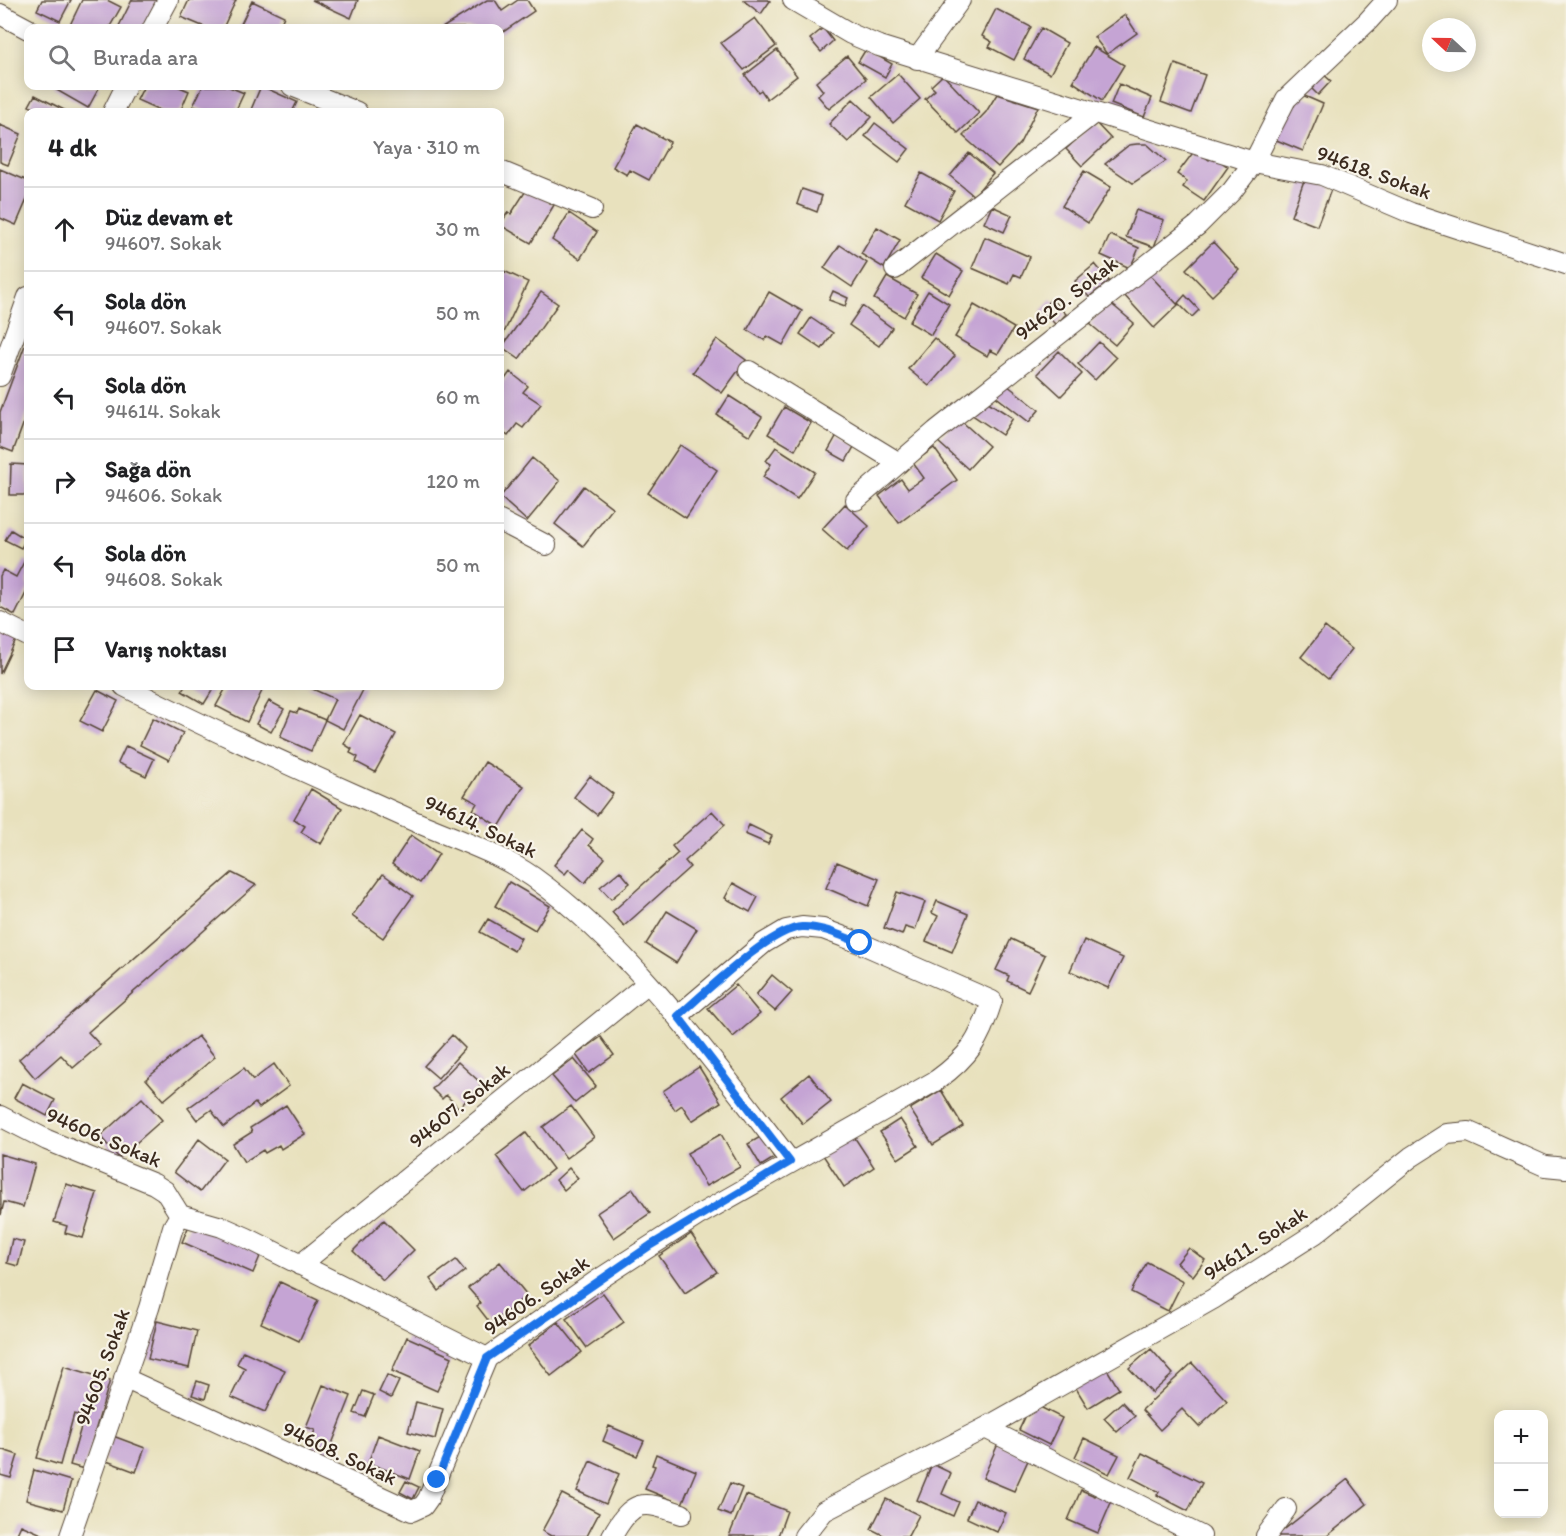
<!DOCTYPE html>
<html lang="tr">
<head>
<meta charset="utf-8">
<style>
	body { margin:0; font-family:Itim,sans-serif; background:#f6f6f6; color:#202124 }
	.controls { position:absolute; right:18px; bottom:18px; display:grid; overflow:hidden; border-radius:12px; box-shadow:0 3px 15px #0003 }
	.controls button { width:54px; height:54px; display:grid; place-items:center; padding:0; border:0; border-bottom:2px solid #e0e0e0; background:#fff; color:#202124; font:30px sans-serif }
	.compass { position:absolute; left:1422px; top:18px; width:54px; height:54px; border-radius:50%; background:#fff; box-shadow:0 3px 15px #0003; rotate:292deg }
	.stop { position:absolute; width:18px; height:18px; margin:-14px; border:4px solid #1a73e8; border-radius:50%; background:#fff }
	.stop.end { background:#1a73e8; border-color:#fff; box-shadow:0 2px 6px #0008 }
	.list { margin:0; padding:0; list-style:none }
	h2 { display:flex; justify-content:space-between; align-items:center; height:78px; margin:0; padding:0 24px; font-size:26px }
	h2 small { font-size:20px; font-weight:400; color:#757577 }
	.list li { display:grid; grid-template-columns:39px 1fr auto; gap:18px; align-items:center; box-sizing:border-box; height:84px; padding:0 24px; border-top:2px solid #e0e0e0 }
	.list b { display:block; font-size:22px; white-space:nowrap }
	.list p { margin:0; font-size:20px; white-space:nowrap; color:#757577 }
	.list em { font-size:20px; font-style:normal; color:#757577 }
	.icon { flex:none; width:33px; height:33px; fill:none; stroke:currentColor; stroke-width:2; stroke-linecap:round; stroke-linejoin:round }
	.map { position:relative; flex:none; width:1566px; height:1536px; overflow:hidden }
	.search { position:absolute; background:#fff; box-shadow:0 3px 15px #0003; left:24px; top:24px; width:480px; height:66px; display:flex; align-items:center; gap:15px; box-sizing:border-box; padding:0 21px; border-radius:12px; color:#757577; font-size:22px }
	.panel { position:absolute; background:#fff; box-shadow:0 3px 15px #0003; left:24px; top:108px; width:480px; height:582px; border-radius:12px }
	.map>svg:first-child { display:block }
	.building { fill:#c5a4d4 }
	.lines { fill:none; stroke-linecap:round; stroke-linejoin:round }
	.street-casing { stroke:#554536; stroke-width:22 }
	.street { stroke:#fff; stroke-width:20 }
	.route { stroke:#1a73e8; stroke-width:8 }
	.labels { text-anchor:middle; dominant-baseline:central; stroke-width:4.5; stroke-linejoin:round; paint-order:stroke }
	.street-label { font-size:21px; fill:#3b2a1e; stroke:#f7f3e8 }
</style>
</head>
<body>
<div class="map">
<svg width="1566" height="1536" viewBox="0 0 1566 1536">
	<rect width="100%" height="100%" fill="#f7f3e8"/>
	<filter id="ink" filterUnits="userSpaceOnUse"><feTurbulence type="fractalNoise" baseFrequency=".0167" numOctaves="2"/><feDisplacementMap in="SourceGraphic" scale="12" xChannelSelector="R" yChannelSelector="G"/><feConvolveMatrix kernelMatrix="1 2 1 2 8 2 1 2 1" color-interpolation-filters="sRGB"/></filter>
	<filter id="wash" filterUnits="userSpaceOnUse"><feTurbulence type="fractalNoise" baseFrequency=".008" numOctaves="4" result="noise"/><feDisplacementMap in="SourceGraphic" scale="24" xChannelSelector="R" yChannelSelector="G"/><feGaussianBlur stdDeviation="1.35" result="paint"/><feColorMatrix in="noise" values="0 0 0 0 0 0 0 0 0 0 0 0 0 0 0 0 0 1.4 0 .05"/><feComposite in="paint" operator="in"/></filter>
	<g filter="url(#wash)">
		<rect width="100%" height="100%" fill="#e8e1bd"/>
		<g id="blocks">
			<path class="building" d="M42,0H71L60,21L37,10Z
				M82,0H107L121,7L109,28L69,27Z
				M132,0H157L142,28H118Z
				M189,0H236L223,28H207L181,17Z
				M312,0H358L351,18Z
				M487,0H495L502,11L518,0H527L534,11L500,34V28H442Z
				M743,0H768L770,1L761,14Z
				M252,1L284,16L279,28H239Z
				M996,9L1031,27L1014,60L989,47L992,42L982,36Z
				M1125,15L1137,33L1107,54L1094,37Z
				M755,18L776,46L744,70L721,43Z
				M823,28L833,41L821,52L810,39Z
				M1041,28L1067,43L1050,74L1024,59Z
				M1094,47L1124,65L1102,101L1073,82Z
				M866,49L892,64L885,77L858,62Z
				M777,50L797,76L767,99L761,90L758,92L745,75Z
				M847,56L866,79L829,109L818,96L823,91L816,82Z
				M1175,64L1205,75L1191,113L1161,102Z
				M1322,73L1331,81L1318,95L1309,86Z
				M898,74L920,99L893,123L871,97Z
				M943,75L979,113L958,133L925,99L935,90L931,86Z
				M1119,84L1152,98L1144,117L1111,104Z
				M54,86H94L99,88L88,108L53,88Z
				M144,86H177L189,91L180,112H164L137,100Z
				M203,86H227L244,93L235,112H208L193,106Z
				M261,86L297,102L292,112H250Z
				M997,94L1038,107L1020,143L998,167L963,136L986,112Z
				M1300,94L1323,104L1303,151L1274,139L1289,104L1294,106Z
				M35,95L68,112H43L29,106Z
				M853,99L872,117L848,142L829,124Z
				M1095,122L1111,139L1082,166L1066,149Z
				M875,123L909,149L899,162L865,136Z
				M637,124L670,142L649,180L630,170L627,175L613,167Z
				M0,125L21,134L8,165L0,162Z
				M1137,144H1147L1166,161L1133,183L1105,164L1129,145Z
				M1195,150L1209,160L1212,155L1228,167L1204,201L1183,187L1187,181L1177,174Z
				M969,153L993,173L974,196L950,176Z
				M0,169L28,181V197L16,225L0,218Z
				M1084,171L1111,187L1088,223L1062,206Z
				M921,173L954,191L938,220L905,202Z
				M1305,178L1332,187L1317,226L1291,216Z
				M527,189L554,205L531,243L500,225L508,212L511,214Z
				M802,189L822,196L817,212L797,204Z
				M992,206L1012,215L1004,232L984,223Z
				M1136,210L1164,220L1154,247L1126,237Z
				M569,213L597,232L580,259L552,240Z
				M877,227L900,240L884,268L861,254Z
				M1110,235L1139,248L1130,268L1101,255Z
				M985,237L1030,257L1021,277L1014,274L1009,284L972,268Z
				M1213,242L1239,270L1212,296L1186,269Z
				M840,245L867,263L852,287L824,268Z
				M936,254L963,271L949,295L921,278Z
				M1095,264L1109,281L1089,297L1075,281Z
				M504,271L528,282L500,341V280Z
				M1148,273L1178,305L1154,328L1124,295Z
				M887,277L917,294L904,317L874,299Z
				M833,291L848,298L845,306L829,300Z
				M928,291L949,304L931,335L909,322Z
				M541,292L558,304L519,359L502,347Z
				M769,292L802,311L783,345L767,336L764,340L747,330Z
				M1185,295L1199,310L1192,317L1178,303Z
				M1051,299L1066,314L1056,325L1041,310Z
				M1109,302L1134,323L1115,345L1090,324Z
				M974,305L1014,328L998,354L990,350L987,356L955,337Z
				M862,306L892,328L879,346L849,325Z
				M811,318L833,333L822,349L800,334Z
				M28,337V411L13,452L0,447V412Z
				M934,338L955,356L929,386L908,369Z
				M717,339L746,360L722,393L693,372Z
				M1099,342L1116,358L1095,380L1078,364Z
				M1059,351L1082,374L1061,396L1037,374Z
				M510,372L528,386L523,392L541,404L523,428L517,424L508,436L500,430V386Z
				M1003,382L1039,410L1029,422L994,395Z
				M729,396L762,417L750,436L717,415Z
				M982,398L1013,418L1002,435L971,414Z
				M784,407L811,423L795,450L768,434Z
				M958,418L989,446L968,469L937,441Z
				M837,435L855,445L846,461L828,451Z
				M680,445L717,470L686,518L648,493Z
				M776,447L815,472L797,499L763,477L771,464L766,461Z
				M934,448L957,480L899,523L879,496L901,479L908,489L924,478L913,463Z
				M532,458L560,481L527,521L500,497Z
				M11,464L28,465V495H10Z
				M584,486L613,508L583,546L555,524Z
				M845,504L869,526L847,551L822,529Z
				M11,530L26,539L21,548L5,540Z
				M25,560L28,562V589L15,615L0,607V576L3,570L16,577Z
				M1325,627L1352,649L1328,679L1301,657Z
				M0,630L17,638L0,674Z
				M185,686H215L204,704L182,691Z
				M227,686H250L262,691L247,722L216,706Z
				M306,686H365L343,729L325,720L335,699Z
				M97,690L118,701L102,732L80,721Z
				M269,701L284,709L271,732L256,724Z
				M299,709L325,720L311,751L280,737L291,711L297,713Z
				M360,715L396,734L375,772L356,762L358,757L350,753L352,749L344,744Z
				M153,718L183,733L169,760L140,745Z
				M126,746L154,759L146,776L118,763Z
				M485,762L524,786L499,827L473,810L477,803L464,796Z
				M590,776L613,794L597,815L574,797Z
				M311,789L342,808L321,844L301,832L305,826L294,819Z
				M712,811L725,825L685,861L690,867L624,926L612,912L678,853L672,846Z
				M749,825L772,836L768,844L745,834Z
				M582,830L593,839L589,845L605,858L585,883L569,869L565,874L554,865Z
				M411,835L439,854L420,883L392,864Z
				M837,862L879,879L868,906L826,888Z
				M620,871L630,883L611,899L600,887Z
				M232,873L256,885L88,1032L100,1045L73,1068L61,1055L35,1078L19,1059Z
				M383,874L413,896L383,938L352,916Z
				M509,882L550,906L535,930L495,906Z
				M733,883L758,897L750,912L725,898Z
				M897,892L925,902L915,930L905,927L902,935L884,928Z
				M937,901L968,914L952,952L926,941L938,916L932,913Z
				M667,911L697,929L676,963L646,944Z
				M488,919L521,938L514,951L480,932Z
				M1011,939L1045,955L1028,991L1007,981L1009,976L996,970Z
				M1084,940L1123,958L1108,988L1070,971Z
				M772,975L792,992L775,1011L756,995Z
				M736,985L760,1014L733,1037L708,1008Z
				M452,1035L465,1048L438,1078L424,1066Z
				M198,1036L215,1057L164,1100L146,1079Z
				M601,1037L614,1055L589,1073L576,1055Z
				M574,1059L596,1086L575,1103L552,1076Z
				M458,1062L482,1084L459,1108L446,1095L442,1099L432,1089Z
				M274,1064L289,1086L259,1108L255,1103L224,1127L211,1110L197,1120L188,1108L244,1068L253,1080Z
				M699,1067L721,1102L692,1121L682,1105L675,1110L663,1091Z
				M809,1074L831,1102L803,1124L781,1097Z
				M22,1083L55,1100L47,1116L14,1098Z
				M941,1090L963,1126L933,1145L910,1109Z
				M142,1098L162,1120L119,1158L100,1136Z
				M286,1105L305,1134L281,1149L279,1145L265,1153L263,1150L244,1162L233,1144L252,1132L250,1128Z
				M571,1106L594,1137L566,1158L543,1127Z
				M900,1119L918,1146L898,1159L880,1132Z
				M851,1132L874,1167L844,1187L821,1152Z
				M526,1133L553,1169L524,1192L496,1156Z
				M721,1134L740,1167L706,1186L687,1153Z
				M762,1136L774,1158L761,1166L748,1144Z
				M199,1139L225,1159L200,1192L174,1172Z
				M0,1154L35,1164L23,1207L4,1202L1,1215Z
				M569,1168L578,1178L564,1190L556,1180Z
				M66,1184L97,1193L83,1238L65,1233L67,1226L54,1222Z
				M633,1189L650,1213L614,1238L597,1213Z
				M384,1220L414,1250L383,1280L353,1251Z
				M190,1223L261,1254L253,1273L182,1242Z
				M691,1234L717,1272L685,1293L659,1256Z
				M12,1239L24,1242L18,1266L7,1263Z
				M1189,1248L1205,1260L1193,1276L1177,1263Z
				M456,1260L465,1271L439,1291L430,1279Z
				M500,1262L527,1295L491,1324L477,1306L481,1303L468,1288Z
				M1147,1262L1183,1281L1168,1311L1131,1292Z
				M280,1282L318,1300L299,1341L261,1323Z
				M603,1293L624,1322L587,1348L566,1319Z
				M157,1321L197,1331L189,1368L148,1359Z
				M558,1322L582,1352L551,1376L528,1346Z
				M407,1337L452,1357L437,1391L392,1371Z
				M1151,1349L1173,1374L1152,1393L1129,1368Z
				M243,1351L285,1370L265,1412L231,1397L245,1368L237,1364Z
				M1192,1363L1227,1401L1199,1427L1182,1409L1160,1430L1142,1410Z
				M64,1366L110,1380L84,1469L70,1465L84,1417L74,1414L60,1465L37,1458Z
				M1105,1366L1119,1389L1088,1408L1074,1385Z
				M387,1375L399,1381L391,1398L379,1392Z
				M197,1381L209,1385L205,1399L192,1395Z
				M323,1385L351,1396L328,1454L309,1447L315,1430L306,1427Z
				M363,1391L374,1395L365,1417L354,1413Z
				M416,1402L443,1409L435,1439L408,1432Z
				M1122,1402L1135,1416L1117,1432L1104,1418Z
				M1032,1403L1062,1418L1049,1445L1019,1430Z
				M609,1426L644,1441L637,1456L603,1441Z
				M378,1435L420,1451L410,1479L368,1463Z
				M113,1436L145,1448L136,1472L104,1460Z
				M1084,1438L1119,1455L1109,1474L1075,1457Z
				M998,1444L1029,1458L1014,1491L983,1478Z
				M0,1449L18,1455L11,1478L0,1475Z
				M1142,1453L1202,1483L1188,1511L1157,1495L1159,1492L1130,1477Z
				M656,1454L696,1471L682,1504L645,1489L655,1466L652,1465Z
				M590,1461L619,1474L606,1504L577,1491Z
				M932,1464L951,1473L942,1494L959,1502L953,1516L917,1500Z
				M34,1470L71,1481L63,1510L26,1500Z
				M1348,1479L1367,1504L1327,1536H1276Z
				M406,1481L419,1487L413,1499L400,1492Z
				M730,1483L742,1488L731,1516L718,1511Z
				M1081,1490L1095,1496L1097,1492L1113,1498L1098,1533L1068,1520Z
				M562,1494L599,1513L587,1536H551L542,1531Z
				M746,1495L787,1511L778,1536H729Z
				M886,1499L919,1515L908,1536H885L871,1529Z
				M975,1500L1006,1513L997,1532L967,1518Z
				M21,1525L46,1536H16Z"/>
		</g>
	</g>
	<g filter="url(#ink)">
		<use href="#blocks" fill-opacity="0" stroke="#554536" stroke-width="1.5"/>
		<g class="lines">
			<g class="street-casing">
				<path id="street" d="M793,0L851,34L879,46L1254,162L1322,175L1411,213L1566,264
					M0,14L28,29
					M153,28L168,0
					M917,59L960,0
					M292,86L357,112
					M113,112L126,86
					M500,171L592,209
					M895,269L1094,113
					M749,371L899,463
					M0,376L28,297
					M856,500L936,431L1198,225L1232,191L1254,162L1286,99L1368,21L1387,0
					M500,521L546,545
					M0,622L28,636
					M124,686C216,733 312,775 407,818C449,837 496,851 533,877C635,950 715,1064 791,1162
					M0,1116L47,1140L154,1184L165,1191L180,1215L222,1227L247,1238L487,1358L595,1282L697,1216L937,1080C970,1056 980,1039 992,1001L860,943L823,929L802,927L786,930L764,943L678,1016
					M300,1265L648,983
					M124,1378L412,1511L423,1506L428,1499L487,1358
					M985,1428L1201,1536
					M70,1536L149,1308L173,1227L180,1215
					M612,1536C634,1497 643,1501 682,1514
					M804,1536L824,1511L985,1428L1213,1299L1316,1233L1411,1157L1447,1134L1469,1132L1545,1166L1566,1168
					M1266,1536L1286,1509"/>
			</g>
			<use href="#street" class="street"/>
		</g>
	</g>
	<g class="lines" filter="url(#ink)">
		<path class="route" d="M437,1480L487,1358L651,1245L790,1162L678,1016C704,994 769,929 802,927C821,926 842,936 860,943"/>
	</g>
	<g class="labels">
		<g class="street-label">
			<text transform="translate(1374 172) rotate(20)">94618. Sokak</text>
			<text transform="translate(1066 298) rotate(-38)">94620. Sokak</text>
			<text transform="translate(481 826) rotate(25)">94614. Sokak</text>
			<text transform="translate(459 1105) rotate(-39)">94607. Sokak</text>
			<text transform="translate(104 1137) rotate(23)">94606. Sokak</text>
			<text transform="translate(1255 1243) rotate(-33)">94611. Sokak</text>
			<text transform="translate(536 1295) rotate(-35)">94606. Sokak</text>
			<text transform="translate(102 1367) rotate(-70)">94605. Sokak</text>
			<text transform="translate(340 1453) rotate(25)">94608. Sokak</text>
		</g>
	</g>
</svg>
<div class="controls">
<button>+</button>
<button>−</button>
</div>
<svg class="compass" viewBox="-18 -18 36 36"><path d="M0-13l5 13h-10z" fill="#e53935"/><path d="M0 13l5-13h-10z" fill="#757577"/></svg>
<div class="stop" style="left:860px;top:943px"></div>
<div class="stop end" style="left:437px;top:1480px"></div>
<div class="search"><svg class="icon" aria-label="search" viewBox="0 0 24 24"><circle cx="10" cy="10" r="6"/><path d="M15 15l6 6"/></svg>Burada ara</div>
<section class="panel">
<h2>4 dk<small>Yaya · 310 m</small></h2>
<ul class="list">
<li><svg class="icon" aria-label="ahead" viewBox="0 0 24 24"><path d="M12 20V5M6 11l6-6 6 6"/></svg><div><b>Düz devam et</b><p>94607. Sokak</p></div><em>30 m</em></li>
<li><svg class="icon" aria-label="left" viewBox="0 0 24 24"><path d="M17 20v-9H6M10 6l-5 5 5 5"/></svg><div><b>Sola dön</b><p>94607. Sokak</p></div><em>50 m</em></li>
<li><svg class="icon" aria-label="left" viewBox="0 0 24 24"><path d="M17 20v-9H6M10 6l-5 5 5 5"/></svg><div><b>Sola dön</b><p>94614. Sokak</p></div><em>60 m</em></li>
<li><svg class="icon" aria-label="right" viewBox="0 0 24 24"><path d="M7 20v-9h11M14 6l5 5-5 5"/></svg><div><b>Sağa dön</b><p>94606. Sokak</p></div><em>120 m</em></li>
<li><svg class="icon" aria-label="left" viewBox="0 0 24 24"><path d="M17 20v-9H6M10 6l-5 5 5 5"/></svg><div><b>Sola dön</b><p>94608. Sokak</p></div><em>50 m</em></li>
<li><svg class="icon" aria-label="arrive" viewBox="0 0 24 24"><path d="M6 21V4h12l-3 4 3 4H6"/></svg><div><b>Varış noktası</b></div></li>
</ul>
</section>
</div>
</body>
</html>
